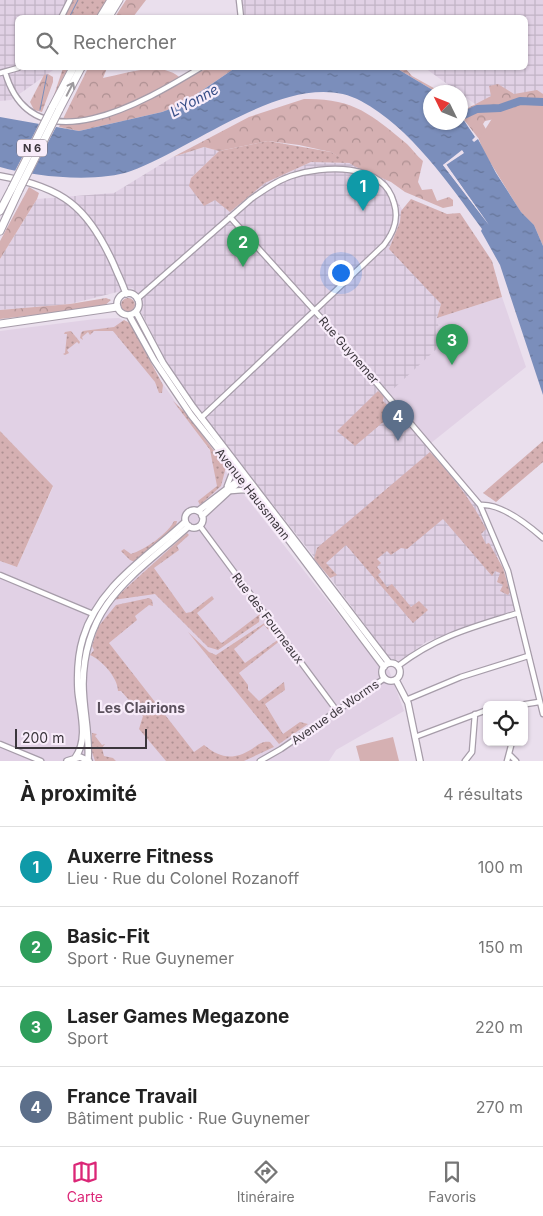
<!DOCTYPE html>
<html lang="fr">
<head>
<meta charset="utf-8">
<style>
	body { margin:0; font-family:Inter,sans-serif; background:#f6f6f6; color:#222 }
	.controls { position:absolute; right:15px; bottom:15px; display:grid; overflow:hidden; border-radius:8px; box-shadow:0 1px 4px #0004 }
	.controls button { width:45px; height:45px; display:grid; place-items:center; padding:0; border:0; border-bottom:1px solid #e0e0e0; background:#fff; color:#222; font:25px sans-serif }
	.compass { position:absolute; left:423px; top:85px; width:45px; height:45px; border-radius:50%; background:#fff; box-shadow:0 1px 4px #0004; rotate:313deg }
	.scale { position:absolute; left:15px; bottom:12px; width:132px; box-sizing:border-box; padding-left:5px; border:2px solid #3b363c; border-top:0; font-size:14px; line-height:18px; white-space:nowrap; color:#3b363c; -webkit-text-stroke:4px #f8ecfa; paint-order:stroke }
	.you { position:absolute; left:340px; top:272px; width:18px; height:18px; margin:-12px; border:4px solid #fff; border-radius:50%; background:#1a73e8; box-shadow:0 0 0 8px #1a73e833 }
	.badge { display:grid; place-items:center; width:32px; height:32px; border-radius:50%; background:#db2777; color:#fff; font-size:16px; font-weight:700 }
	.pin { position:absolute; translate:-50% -41px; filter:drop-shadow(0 1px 2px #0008) }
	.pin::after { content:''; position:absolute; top:26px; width:18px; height:15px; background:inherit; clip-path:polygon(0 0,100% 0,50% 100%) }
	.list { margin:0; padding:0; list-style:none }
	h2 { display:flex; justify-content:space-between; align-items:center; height:65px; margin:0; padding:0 20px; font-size:21px }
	h2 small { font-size:16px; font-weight:400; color:#767676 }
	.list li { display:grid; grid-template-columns:32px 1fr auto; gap:15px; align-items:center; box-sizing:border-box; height:80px; padding:0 20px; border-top:1px solid #e0e0e0 }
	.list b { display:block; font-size:19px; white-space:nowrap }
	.list p { margin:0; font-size:16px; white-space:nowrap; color:#767676 }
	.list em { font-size:16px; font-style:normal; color:#767676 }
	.icon { flex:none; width:28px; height:28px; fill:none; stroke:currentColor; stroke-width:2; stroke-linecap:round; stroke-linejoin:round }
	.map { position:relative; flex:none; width:543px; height:761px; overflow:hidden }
	.search { position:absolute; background:#fff; box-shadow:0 1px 4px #0004; left:15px; right:15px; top:15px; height:55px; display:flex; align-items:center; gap:12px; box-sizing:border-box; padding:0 18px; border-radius:8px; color:#767676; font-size:19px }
	.sheet { height:385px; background:#fff }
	nav { display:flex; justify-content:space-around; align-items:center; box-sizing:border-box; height:70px; border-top:1px solid #e0e0e0; background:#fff; font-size:14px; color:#767676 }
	nav a { display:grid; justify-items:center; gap:2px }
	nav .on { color:#db2777 }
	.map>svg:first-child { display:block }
	.built { fill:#e1d1e5 }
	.industrial { fill:url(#industrial-grid) }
	.grass { fill:url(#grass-dots) }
	.forest { fill:url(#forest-crowns) }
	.green { fill:#d5b0b2 }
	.water { fill:url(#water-ripples); fill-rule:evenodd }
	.pier { fill:#eadfed }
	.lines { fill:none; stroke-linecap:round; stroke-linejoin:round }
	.stream { stroke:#7b8ebb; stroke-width:1 }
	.river { stroke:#7b8ebb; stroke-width:8 }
	.street-casing { stroke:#a69ca9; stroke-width:7 }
	.secondary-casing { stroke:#a69ca9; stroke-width:8 }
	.primary-casing { stroke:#a69ca9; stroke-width:9 }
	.street { stroke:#fff; stroke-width:4.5 }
	.secondary { stroke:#fff; stroke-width:5.5 }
	.primary { stroke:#fff; stroke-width:7 }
	.primary-bridge-casing { stroke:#a69ca9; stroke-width:9; stroke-linecap:butt }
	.primary-bridge { stroke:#fff; stroke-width:7 }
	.oneway { stroke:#9d9a9e }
	.labels { text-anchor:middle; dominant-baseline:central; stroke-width:4.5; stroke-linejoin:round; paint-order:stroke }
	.shield { fill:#f8ecfa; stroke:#746d75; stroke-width:1 }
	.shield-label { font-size:11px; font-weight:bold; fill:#3b363c }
	.street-label { font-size:12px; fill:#3b363c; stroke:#f8ecfa }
	.water-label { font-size:14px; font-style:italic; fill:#364d87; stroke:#f8ecfa }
	.neighbourhood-label { font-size:14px; font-weight:bold; fill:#5a505c; stroke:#f8ecfa }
</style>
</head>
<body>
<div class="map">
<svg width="543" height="761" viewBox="0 0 543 761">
	<defs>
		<pattern id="industrial-grid" width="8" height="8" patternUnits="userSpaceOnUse" patternTransform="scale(1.25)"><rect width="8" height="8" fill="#e1d1e5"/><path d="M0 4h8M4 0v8" fill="none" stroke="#c2b4c5"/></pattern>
		<pattern id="grass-dots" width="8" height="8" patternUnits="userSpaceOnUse" patternTransform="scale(1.25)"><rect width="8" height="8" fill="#d5b0b2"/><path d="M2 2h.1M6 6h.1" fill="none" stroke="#ae9092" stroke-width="1.8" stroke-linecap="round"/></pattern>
		<pattern id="forest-crowns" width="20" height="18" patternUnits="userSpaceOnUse" patternTransform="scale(1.25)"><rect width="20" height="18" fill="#d5b0b2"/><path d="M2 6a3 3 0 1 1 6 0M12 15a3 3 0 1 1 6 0" fill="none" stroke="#ae9092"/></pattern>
		<pattern id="water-ripples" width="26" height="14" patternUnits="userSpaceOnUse" patternTransform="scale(1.25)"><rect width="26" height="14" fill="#7b8ebb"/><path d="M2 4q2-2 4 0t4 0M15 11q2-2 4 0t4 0" fill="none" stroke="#667599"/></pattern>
	</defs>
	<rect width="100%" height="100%" fill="#eadfed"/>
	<path class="built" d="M502,297L526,367L431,443L389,392L442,344L437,318Z
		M119,318L130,325L158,377L215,458L380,667L389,670L404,711L336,750L329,761H0V561L17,567L53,487L0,431V331L95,319Z"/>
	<path class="industrial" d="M0,0H99L88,17L18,18V68H56L11,100L0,101Z
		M237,0H543V96L493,117L425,68H526V18L239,17Z
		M204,147L219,151L191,178L230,212L265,183L311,162L352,163L379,168L404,213L390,246L441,304L437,318L442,344L389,393L431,443L484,515L515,610L426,642L401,661L390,659L326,572L200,412L166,361L141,312L133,288L70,304L0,310V259L37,199L114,193L173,157Z"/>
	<path class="grass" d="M72,0H107L96,17L64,18Z
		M63,68H68L52,101Z
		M268,141L331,152L352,163L311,162L265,183L230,212L215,200L204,206L189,186L191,178L219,151Z
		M411,199L447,214L460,213L492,261L502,297L437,318L441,304L389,249L400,222L401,211Z
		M121 305a7 7 0 1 1 14 0a7 7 0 1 1-14 0Z
		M124,320L130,323L163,385L162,393H159L155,382L113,331H94L90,335L88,332L82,337L83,340L80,338L81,333L83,331L114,327Z
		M71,331L80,342L79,344L77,342L67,350L69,353L65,355L63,354L65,353L67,334H64L65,332Z
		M378,391L384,396L383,401L391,409H395V412L355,446L337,431Z
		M173,401L186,413L226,467L221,486L200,505L198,501L217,486L210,450Z
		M0,431L53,486L17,567L0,561Z
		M543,441V462L496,502L483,493Z
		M430,452C452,476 471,499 486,529L481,534L486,544L489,543L503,568L510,592L508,595L500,591L503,585L497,582L500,573L495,571L492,576L443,519L407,549L401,548L391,555L387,551L377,559L381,563L377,567L381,572L378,575L387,587L392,584L411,607L419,601L428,610L413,623L346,545L326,563L337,575L330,578L314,559L317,548Z
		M174,521H177L176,526L135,562L130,560L121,551L124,549L131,554C144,550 168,534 174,521Z
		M187,533L189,535L177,546L179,550L154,568L186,613L191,612L212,596L214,599L197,613L220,642L222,643L260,614L259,622L218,650L208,647L155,594L113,600Z
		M149,598L152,600L153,606L149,605L135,616L137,620L109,643L194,752L204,745C220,758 233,761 252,749C258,745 262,741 270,742L274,747L244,761H166L139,729L143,716L121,691H118C118,678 102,660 90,655L94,650L92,646L98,627L116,605Z
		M266,622L277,636L275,637L264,625L234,649L245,663L279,639L281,640L239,673L248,685V690L259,701L284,682L285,690L265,704L283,734L300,722L308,724L279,744L188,632L209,652L216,655Z
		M92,733L97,734L95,736L102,745L105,744L102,748L104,756L113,758L116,761H95L92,752Z"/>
	<path class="forest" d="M126,0H146L133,17H115Z
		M88,68H107L103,78C126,74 164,59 182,80L208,68H235L181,105L162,112L79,131L59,127Z
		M396,68H405L412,76L441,92H436Z
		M48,74L53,77V82L42,112L34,110L30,102L44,75Z
		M498,84L514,94L537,90L543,94V109L485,121L483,124L515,179L543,246L534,225L521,212L484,152L479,139L461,116V108H468L491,96L489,86Z
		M304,99C353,98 371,114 407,144C412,149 417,156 423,161L418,182L422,190L432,189L437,201L449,197L453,200V206L443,208L405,192L391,182L356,167L331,152L299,145L268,141L219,151L204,147L173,157L249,117Z
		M29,187L39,193L37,199L0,259V241Z
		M106,298L111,300L103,307L0,319V310L70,304Z"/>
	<path class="green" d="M543,95V246L534,225L521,212L484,152L479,139L493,117Z
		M393,737L399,761H360L356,746Z"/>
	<path class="water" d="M235,68H396L436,92H430V122H460L461,116L475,137L472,140L474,142L478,139L496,173L521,212L534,225L543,246V395L500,265L481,231L482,229C450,185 410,127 361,101C294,65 195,148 131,171C97,183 35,177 0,167V117L79,131L162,112L181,105ZM463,151V153L446,164L489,225L443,165Z"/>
	<path class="pier" d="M40,122L57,125L31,175L14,173Z
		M462,150L464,153L446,165L489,225L443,165Z"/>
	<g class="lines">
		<path class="stream" d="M69,18L78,0
			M40,110L47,75"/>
		<path class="river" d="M460,117L477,109L500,108L520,101L543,102"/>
		<g class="street-casing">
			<path id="street" d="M239,0L241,18
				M61,18L70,0
				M5,72C33,169 147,100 200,68
				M0,73L18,68
				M230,217L323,320L480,505L508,571L543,714
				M137,299L251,199C264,190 276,181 291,176C322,166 383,161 394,203C399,219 394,232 384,245L201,418
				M227,486L232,473L230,465
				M231,491L244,490L253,494
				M480,505C501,503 527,524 543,538
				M200,526L337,711
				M0,575L93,614
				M398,666C437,636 473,627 518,613
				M406,700L461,677L528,656
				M520,705L539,702
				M415,737L487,710
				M0,744L41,761
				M509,754L516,761
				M260,761L281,749L385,678
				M465,761L472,752L475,714
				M507,761L512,742"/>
		</g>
		<g class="secondary-casing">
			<path id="secondary" d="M0,176C63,187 88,207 114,265C118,275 123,284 126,294
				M117 304a11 11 0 1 1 22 0a11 11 0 1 1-22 0Z
				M136,312L163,363L193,407L389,663
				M129,315L154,360L191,415L255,495L384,667
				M185 519a9 9 0 1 1 18 0a9 9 0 1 1-18 0Z
				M198,511L244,476
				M202,516L241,480
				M382 672a9 9 0 1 1 18 0a9 9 0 1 1-18 0Z
				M396,680L408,703L420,761
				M75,758C89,739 80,712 78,691C77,673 78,654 83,638C99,585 148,557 185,522
				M88,760C90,734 83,710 83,684C84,602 135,575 189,526
				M67,761L80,757L89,761"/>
		</g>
		<g class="primary-casing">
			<path id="primary" d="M100,18L111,0
				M108,18L119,0
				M52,108L73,68
				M59,110L81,68
				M0,211L12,188
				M0,231L19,190
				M0,324L117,307"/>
		</g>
		<use href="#street" class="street"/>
		<use href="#secondary" class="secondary"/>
		<use href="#primary" class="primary"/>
		<g class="primary-bridge-casing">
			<path id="primary-bridge" d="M12,188L52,108
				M19,190L59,110"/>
		</g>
		<use href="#primary-bridge" class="primary-bridge"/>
	</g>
	<defs><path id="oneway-shaft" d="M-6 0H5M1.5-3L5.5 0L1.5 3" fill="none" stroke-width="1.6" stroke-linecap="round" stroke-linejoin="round" transform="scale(1.25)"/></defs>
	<use class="oneway" href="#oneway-shaft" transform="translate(70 89) rotate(-63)"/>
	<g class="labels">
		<rect class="shield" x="17" y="139.5" width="30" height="17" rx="4"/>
		<g class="shield-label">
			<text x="32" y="148">N 6</text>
		</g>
		<g class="street-label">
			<text transform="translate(349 350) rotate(49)">Rue Guynemer</text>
			<text transform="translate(253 494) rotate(52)">Avenue Haussmann</text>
			<text transform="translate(268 618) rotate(53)">Rue des Fourneaux</text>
			<text transform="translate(335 712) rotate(-35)">Avenue de Worms</text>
		</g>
		<g class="water-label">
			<text transform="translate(194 100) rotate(-28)">L'Yonne</text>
		</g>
		<g class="neighbourhood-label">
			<text x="141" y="707">Les Clairions</text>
		</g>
	</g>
</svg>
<div class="controls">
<button><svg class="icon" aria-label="locate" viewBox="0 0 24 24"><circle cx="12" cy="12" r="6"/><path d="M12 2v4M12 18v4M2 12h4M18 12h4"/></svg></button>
</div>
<svg class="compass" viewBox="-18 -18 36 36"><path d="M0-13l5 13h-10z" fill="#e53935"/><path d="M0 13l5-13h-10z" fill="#767676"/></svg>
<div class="scale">200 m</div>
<div class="you"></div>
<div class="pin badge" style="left:363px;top:211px;background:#0f9aa8">1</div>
<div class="pin badge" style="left:243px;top:267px;background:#2e9e5b">2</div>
<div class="pin badge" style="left:452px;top:365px;background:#2e9e5b">3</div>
<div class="pin badge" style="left:398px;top:441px;background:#5c6f8a">4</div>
<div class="search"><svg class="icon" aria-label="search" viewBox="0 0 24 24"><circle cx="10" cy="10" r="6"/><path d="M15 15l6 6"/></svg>Rechercher</div>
</div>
<section class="sheet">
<h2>À proximité<small>4 résultats</small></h2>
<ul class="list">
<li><span class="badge" style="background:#0f9aa8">1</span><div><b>Auxerre Fitness</b><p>Lieu · Rue du Colonel Rozanoff</p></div><em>100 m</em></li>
<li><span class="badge" style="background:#2e9e5b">2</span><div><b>Basic-Fit</b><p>Sport · Rue Guynemer</p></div><em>150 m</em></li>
<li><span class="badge" style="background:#2e9e5b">3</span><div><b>Laser Games Megazone</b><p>Sport</p></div><em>220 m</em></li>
<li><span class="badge" style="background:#5c6f8a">4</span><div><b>France Travail</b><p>Bâtiment public · Rue Guynemer</p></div><em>270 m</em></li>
</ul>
</section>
<nav>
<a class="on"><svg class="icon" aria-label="map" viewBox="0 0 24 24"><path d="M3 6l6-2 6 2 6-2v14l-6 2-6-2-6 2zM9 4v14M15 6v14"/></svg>Carte</a>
<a><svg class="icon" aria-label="directions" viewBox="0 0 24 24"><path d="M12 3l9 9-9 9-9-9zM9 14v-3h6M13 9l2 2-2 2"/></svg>Itinéraire</a>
<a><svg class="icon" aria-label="saved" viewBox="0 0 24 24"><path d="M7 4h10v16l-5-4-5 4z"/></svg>Favoris</a>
</nav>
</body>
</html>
